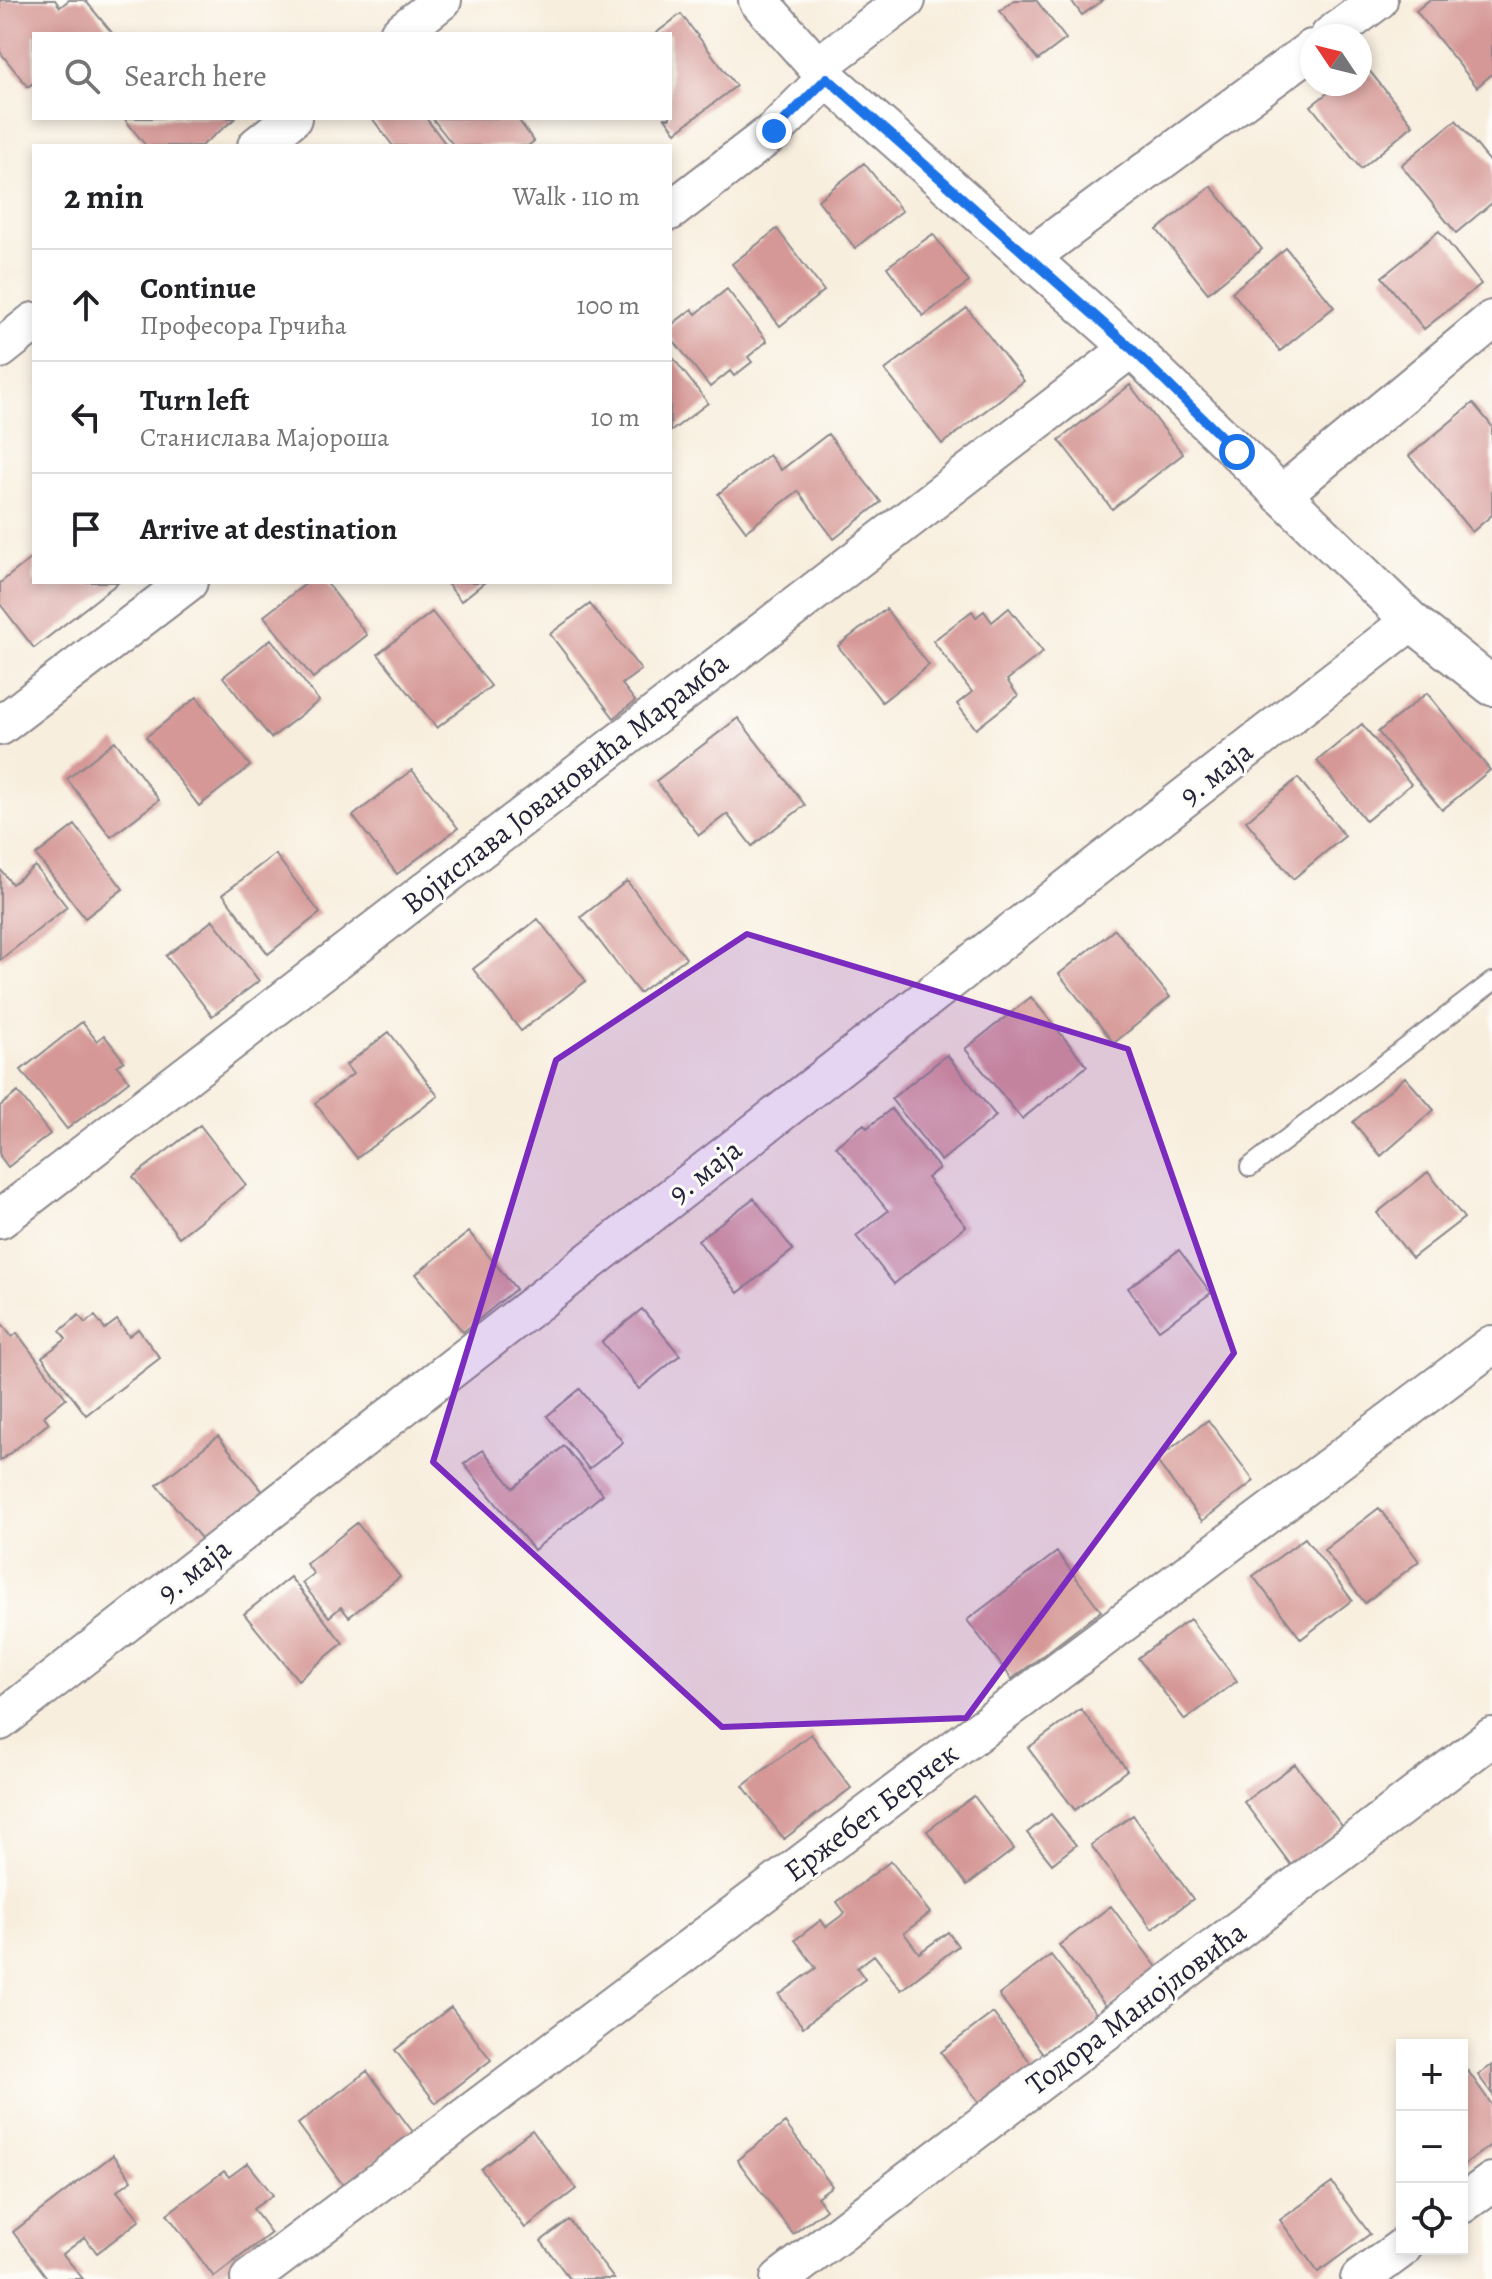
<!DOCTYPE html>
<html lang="en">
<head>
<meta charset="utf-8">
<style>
	body { margin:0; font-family:Alegreya,serif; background:#f6f6f6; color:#202124 }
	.controls { position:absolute; right:24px; bottom:24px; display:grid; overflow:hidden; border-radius:0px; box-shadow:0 4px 12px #0003 }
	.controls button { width:72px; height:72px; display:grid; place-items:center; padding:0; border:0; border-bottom:2px solid #e0e0e0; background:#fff; color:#202124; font:40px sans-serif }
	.compass { position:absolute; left:1300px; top:24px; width:72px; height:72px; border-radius:50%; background:#fff; box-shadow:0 4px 12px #0003; rotate:305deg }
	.stop { position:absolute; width:24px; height:24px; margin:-18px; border:6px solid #1a73e8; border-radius:50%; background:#fff }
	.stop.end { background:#1a73e8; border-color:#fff; box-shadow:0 2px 8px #0008 }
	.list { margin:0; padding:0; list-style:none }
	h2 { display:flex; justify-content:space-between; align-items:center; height:104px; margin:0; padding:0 32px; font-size:34px }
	h2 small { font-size:26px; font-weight:400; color:#757577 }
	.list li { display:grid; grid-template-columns:52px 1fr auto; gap:24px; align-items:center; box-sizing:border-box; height:112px; padding:0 32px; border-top:2px solid #e0e0e0 }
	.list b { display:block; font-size:30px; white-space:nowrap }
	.list p { margin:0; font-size:26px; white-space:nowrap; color:#757577 }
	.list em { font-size:26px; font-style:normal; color:#757577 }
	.icon { flex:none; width:44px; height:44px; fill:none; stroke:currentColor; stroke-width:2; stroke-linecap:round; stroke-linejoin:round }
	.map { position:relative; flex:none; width:1492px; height:2279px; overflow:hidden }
	.search { position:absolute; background:#fff; box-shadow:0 4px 12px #0003; left:32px; top:32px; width:640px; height:88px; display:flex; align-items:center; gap:20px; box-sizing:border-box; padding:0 28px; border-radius:0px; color:#757577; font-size:30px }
	.panel { position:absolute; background:#fff; box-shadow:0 4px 12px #0003; left:32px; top:144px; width:640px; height:440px; border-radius:0px }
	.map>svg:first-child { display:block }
	.building { fill:#d59896 }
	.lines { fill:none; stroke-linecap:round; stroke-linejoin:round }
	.service-casing { stroke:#8d888c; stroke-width:22 }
	.minor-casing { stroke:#8d888c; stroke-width:42 }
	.service { stroke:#fff; stroke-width:18 }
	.minor { stroke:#fff; stroke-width:38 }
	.route { stroke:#1a73e8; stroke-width:10 }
	.marked { fill:#7b2cbf; fill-opacity:0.2; stroke:#7b2cbf; stroke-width:6; stroke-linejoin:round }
	.labels { text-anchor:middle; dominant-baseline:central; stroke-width:6; stroke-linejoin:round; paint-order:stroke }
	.street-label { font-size:30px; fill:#22223b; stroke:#fdfcf7 }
</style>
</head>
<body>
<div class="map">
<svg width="1492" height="2279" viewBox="0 0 1492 2279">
	<rect width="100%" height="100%" fill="#fdfcf7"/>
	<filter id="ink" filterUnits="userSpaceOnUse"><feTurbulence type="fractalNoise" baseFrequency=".0125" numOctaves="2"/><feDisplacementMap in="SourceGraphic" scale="16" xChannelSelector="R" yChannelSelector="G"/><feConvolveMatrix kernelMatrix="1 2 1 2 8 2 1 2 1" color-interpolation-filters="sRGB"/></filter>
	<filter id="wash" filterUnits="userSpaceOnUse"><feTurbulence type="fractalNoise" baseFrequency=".006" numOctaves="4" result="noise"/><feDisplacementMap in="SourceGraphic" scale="32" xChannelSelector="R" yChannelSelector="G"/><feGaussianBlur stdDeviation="1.8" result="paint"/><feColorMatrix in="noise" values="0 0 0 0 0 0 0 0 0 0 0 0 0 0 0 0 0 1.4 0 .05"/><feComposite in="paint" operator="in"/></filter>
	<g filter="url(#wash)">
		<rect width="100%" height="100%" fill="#f8eede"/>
		<g id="blocks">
			<path class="building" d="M0,0H55L60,7L69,0H85L113,34H34V82L28,87L0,52Z
				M1014,0H1036L1066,39L1038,60L1000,11Z
				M1071,0H1103L1082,15Z
				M1429,0H1492V74L1477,87L1416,11Z
				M681,14L736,86L676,132L665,118H670V34H655Z
				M1364,64L1413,125L1361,169L1311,106L1339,84H1360V67Z
				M124,118H236L201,146H146Z
				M372,118H426L447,146H393Z
				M432,118H517L534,141L528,146H454Z
				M1456,120L1492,164V203L1456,233L1401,165Z
				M864,163L902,211L855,248L818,200Z
				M1211,186L1262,249L1208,293L1157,230Z
				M777,229L824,291L780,326L732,264Z
				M1439,231L1481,284L1424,329L1382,277Z
				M933,234L969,282L923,316L887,267Z
				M1286,248L1334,307L1280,351L1232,292Z
				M727,289L767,341L748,357L752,362L734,376L730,371L710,387L670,336V326L692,309L696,314Z
				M967,308L1024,381L942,444L885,370Z
				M670,354L708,403L670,432Z
				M1130,385L1183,454L1112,509L1059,440Z
				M1473,403L1492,426V515L1472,532L1409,456Z
				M828,434L881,502L834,539L798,491L746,531L718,494L769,455L781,470Z
				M34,556V582H119L34,648L0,604V583Z
				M308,582H326L367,635L313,678L264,616Z
				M446,582H485L461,601Z
				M590,604L641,670L622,684L635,701L614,718L550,634Z
				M1009,608L1043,652L1007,680L1018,696L976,729L957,704L972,692L933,641L972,611L976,617L984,611L992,622Z
				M886,609L929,665L882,702L838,646Z
				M432,612L491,686L437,728L378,654Z
				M271,639L319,701L271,738L223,677Z
				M1427,693L1490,770L1442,810L1378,732Z
				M197,697L250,766L199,806L146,737Z
				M738,718L805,805L752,846L727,814L699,835L656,781Z
				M1362,724L1411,784L1366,821L1317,761Z
				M115,741L159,800L111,837L67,779Z
				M412,770L458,828L397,874L353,816Z
				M1298,778L1345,836L1293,879L1246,821Z
				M75,825L123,889L85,918L36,855Z
				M275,854L320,913L268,954L223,894Z
				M35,866L67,907L0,960V869L12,884Z
				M627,881L686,958L639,993L581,917Z
				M538,919L586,981L521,1031L473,969Z
				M213,920L259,981L212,1016L166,956Z
				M1115,929L1170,997L1114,1043L1059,974Z
				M1031,997L1087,1066L1022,1119L965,1049Z
				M82,1022L97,1041L104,1035L124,1061L117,1066L129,1081L67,1129L21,1070Z
				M389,1032L438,1096L357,1158L315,1103L353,1074L346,1065Z
				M947,1055L996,1116L941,1161L891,1099Z
				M1405,1077L1434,1110L1381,1156L1353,1122Z
				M18,1092L50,1134L8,1167L0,1156V1106Z
				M891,1109L939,1168L927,1178L966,1226L894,1284L856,1236L888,1211L836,1146L864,1124L867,1128Z
				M200,1125L246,1185L179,1237L133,1177Z
				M1428,1172L1464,1218L1412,1258L1377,1213Z
				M754,1198L793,1250L738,1293L698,1240Z
				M469,1232L516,1289L463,1332L416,1274Z
				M1179,1250L1211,1293L1159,1330L1128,1288Z
				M642,1309L680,1355L639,1389L602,1342Z
				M79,1315L85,1323L95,1316L105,1329L117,1320L129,1336L138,1329L160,1358L86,1415L42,1357L66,1339L60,1331Z
				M0,1321L12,1337L17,1333L66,1398L44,1416L49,1423L0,1461Z
				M580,1389L623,1442L589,1469L547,1416Z
				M1208,1420L1254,1481L1202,1521L1156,1460Z
				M218,1436L264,1493L204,1542L157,1485Z
				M564,1446L603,1494L534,1550L464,1464L483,1450L513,1488Z
				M1379,1508L1419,1561L1365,1603L1324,1550Z
				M357,1523L400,1577L349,1617L341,1607L329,1617L302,1583L314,1574L306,1564Z
				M1305,1538L1352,1600L1301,1639L1253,1576Z
				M1057,1552L1101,1611L1012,1679L967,1620Z
				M290,1577L343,1643L298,1680L244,1614Z
				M1190,1619L1237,1681L1185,1720L1138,1658Z
				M1081,1709L1127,1770L1075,1810L1028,1748Z
				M811,1734L851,1788L784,1839L743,1786Z
				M1295,1764L1342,1826L1291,1865L1244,1802Z
				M974,1796L1014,1849L967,1885L927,1831Z
				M1051,1814L1076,1845L1052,1864L1027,1833Z
				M1133,1815L1193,1899L1152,1929L1091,1845Z
				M891,1861L930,1913L904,1933L919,1953L948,1932L958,1946L901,1990L874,1955L857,1968L865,1979L803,2027L779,1995L816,1968L795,1940L821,1920L826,1927L845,1913L837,1902Z
				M1111,1906L1159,1970L1108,2009L1059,1945Z
				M1051,1955L1101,2020L1048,2060L999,1995Z
				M451,2007L491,2060L436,2103L395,2050Z
				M993,2013L1036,2070L985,2110L941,2052Z
				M1492,2065V2094L1478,2075Z
				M367,2071L413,2132L343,2185L298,2124Z
				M1468,2071L1492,2105V2144L1462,2166V2076Z
				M785,2123L832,2186L817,2197L826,2209L793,2234L737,2160Z
				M532,2130L576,2189L525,2228L481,2169Z
				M113,2155L132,2180L117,2191L140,2220L97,2253L85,2237L63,2254L83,2279H48L13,2232Z
				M248,2163L273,2195L253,2209L271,2233L214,2277L167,2214L224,2171L229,2177Z
				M1332,2183L1370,2234L1318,2272L1280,2220Z
				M569,2220L614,2279H570L541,2241Z"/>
		</g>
	</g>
	<g filter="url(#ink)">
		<use href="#blocks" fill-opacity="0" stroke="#8d888c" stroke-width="2"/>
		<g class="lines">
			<g class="service-casing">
				<path id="service" d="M1250,1167L1492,982"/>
			</g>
			<g class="minor-casing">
				<path id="minor" d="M758,0L827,78L1131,348L1411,621L1492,686
					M399,34L442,0
					M1330,36L1378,0
					M817,67L906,0
					M257,146L292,118
					M670,211L774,131L827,78
					M1030,257L1312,49
					M0,349L34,322
					M1281,495L1492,320
					M0,726L188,582
					M0,1219L1131,348
					M0,1721L1411,621
					M1462,2204L1492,2182
					M250,2279L1492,1345
					M780,2279L1492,1737
					M1360,2279L1402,2248"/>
			</g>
			<use href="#service" class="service"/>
			<use href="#minor" class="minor"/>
		</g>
	</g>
	<g class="lines" filter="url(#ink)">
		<path class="route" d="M774,131L827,78L1131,348L1237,452"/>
	</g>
	<path class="marked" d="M747,934L1128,1049L1234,1353L966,1718L722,1727L433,1462L556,1060Z"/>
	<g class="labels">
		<g class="street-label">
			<text transform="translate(1216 773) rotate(-38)">9. маја</text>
			<text transform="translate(565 783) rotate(-38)">Војислава Јовановића Марамба</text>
			<text transform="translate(705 1171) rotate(-38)">9. маја</text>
			<text transform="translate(194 1570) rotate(-38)">9. маја</text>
			<text transform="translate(871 1812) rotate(-37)">Ержебет Берчек</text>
			<text transform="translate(1136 2008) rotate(-37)">Тодора Манојловића</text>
		</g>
	</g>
</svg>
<div class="controls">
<button>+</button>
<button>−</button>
<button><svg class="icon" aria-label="locate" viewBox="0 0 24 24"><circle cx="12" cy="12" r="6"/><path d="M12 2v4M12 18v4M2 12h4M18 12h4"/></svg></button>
</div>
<svg class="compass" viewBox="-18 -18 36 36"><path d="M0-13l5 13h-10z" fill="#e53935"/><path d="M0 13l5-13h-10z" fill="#757577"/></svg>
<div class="stop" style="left:1237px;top:452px"></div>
<div class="stop end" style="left:774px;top:131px"></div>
<div class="search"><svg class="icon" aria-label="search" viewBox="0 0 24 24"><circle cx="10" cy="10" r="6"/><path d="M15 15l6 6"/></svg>Search here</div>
<section class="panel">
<h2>2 min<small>Walk · 110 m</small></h2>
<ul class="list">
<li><svg class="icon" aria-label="ahead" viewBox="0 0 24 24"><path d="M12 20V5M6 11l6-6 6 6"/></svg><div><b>Continue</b><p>Професора Грчића</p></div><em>100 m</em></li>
<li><svg class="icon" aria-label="left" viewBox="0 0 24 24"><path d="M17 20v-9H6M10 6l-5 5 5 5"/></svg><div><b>Turn left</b><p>Станислава Мајороша</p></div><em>10 m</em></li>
<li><svg class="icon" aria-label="arrive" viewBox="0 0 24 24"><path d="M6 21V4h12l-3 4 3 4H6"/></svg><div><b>Arrive at destination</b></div></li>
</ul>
</section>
</div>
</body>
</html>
